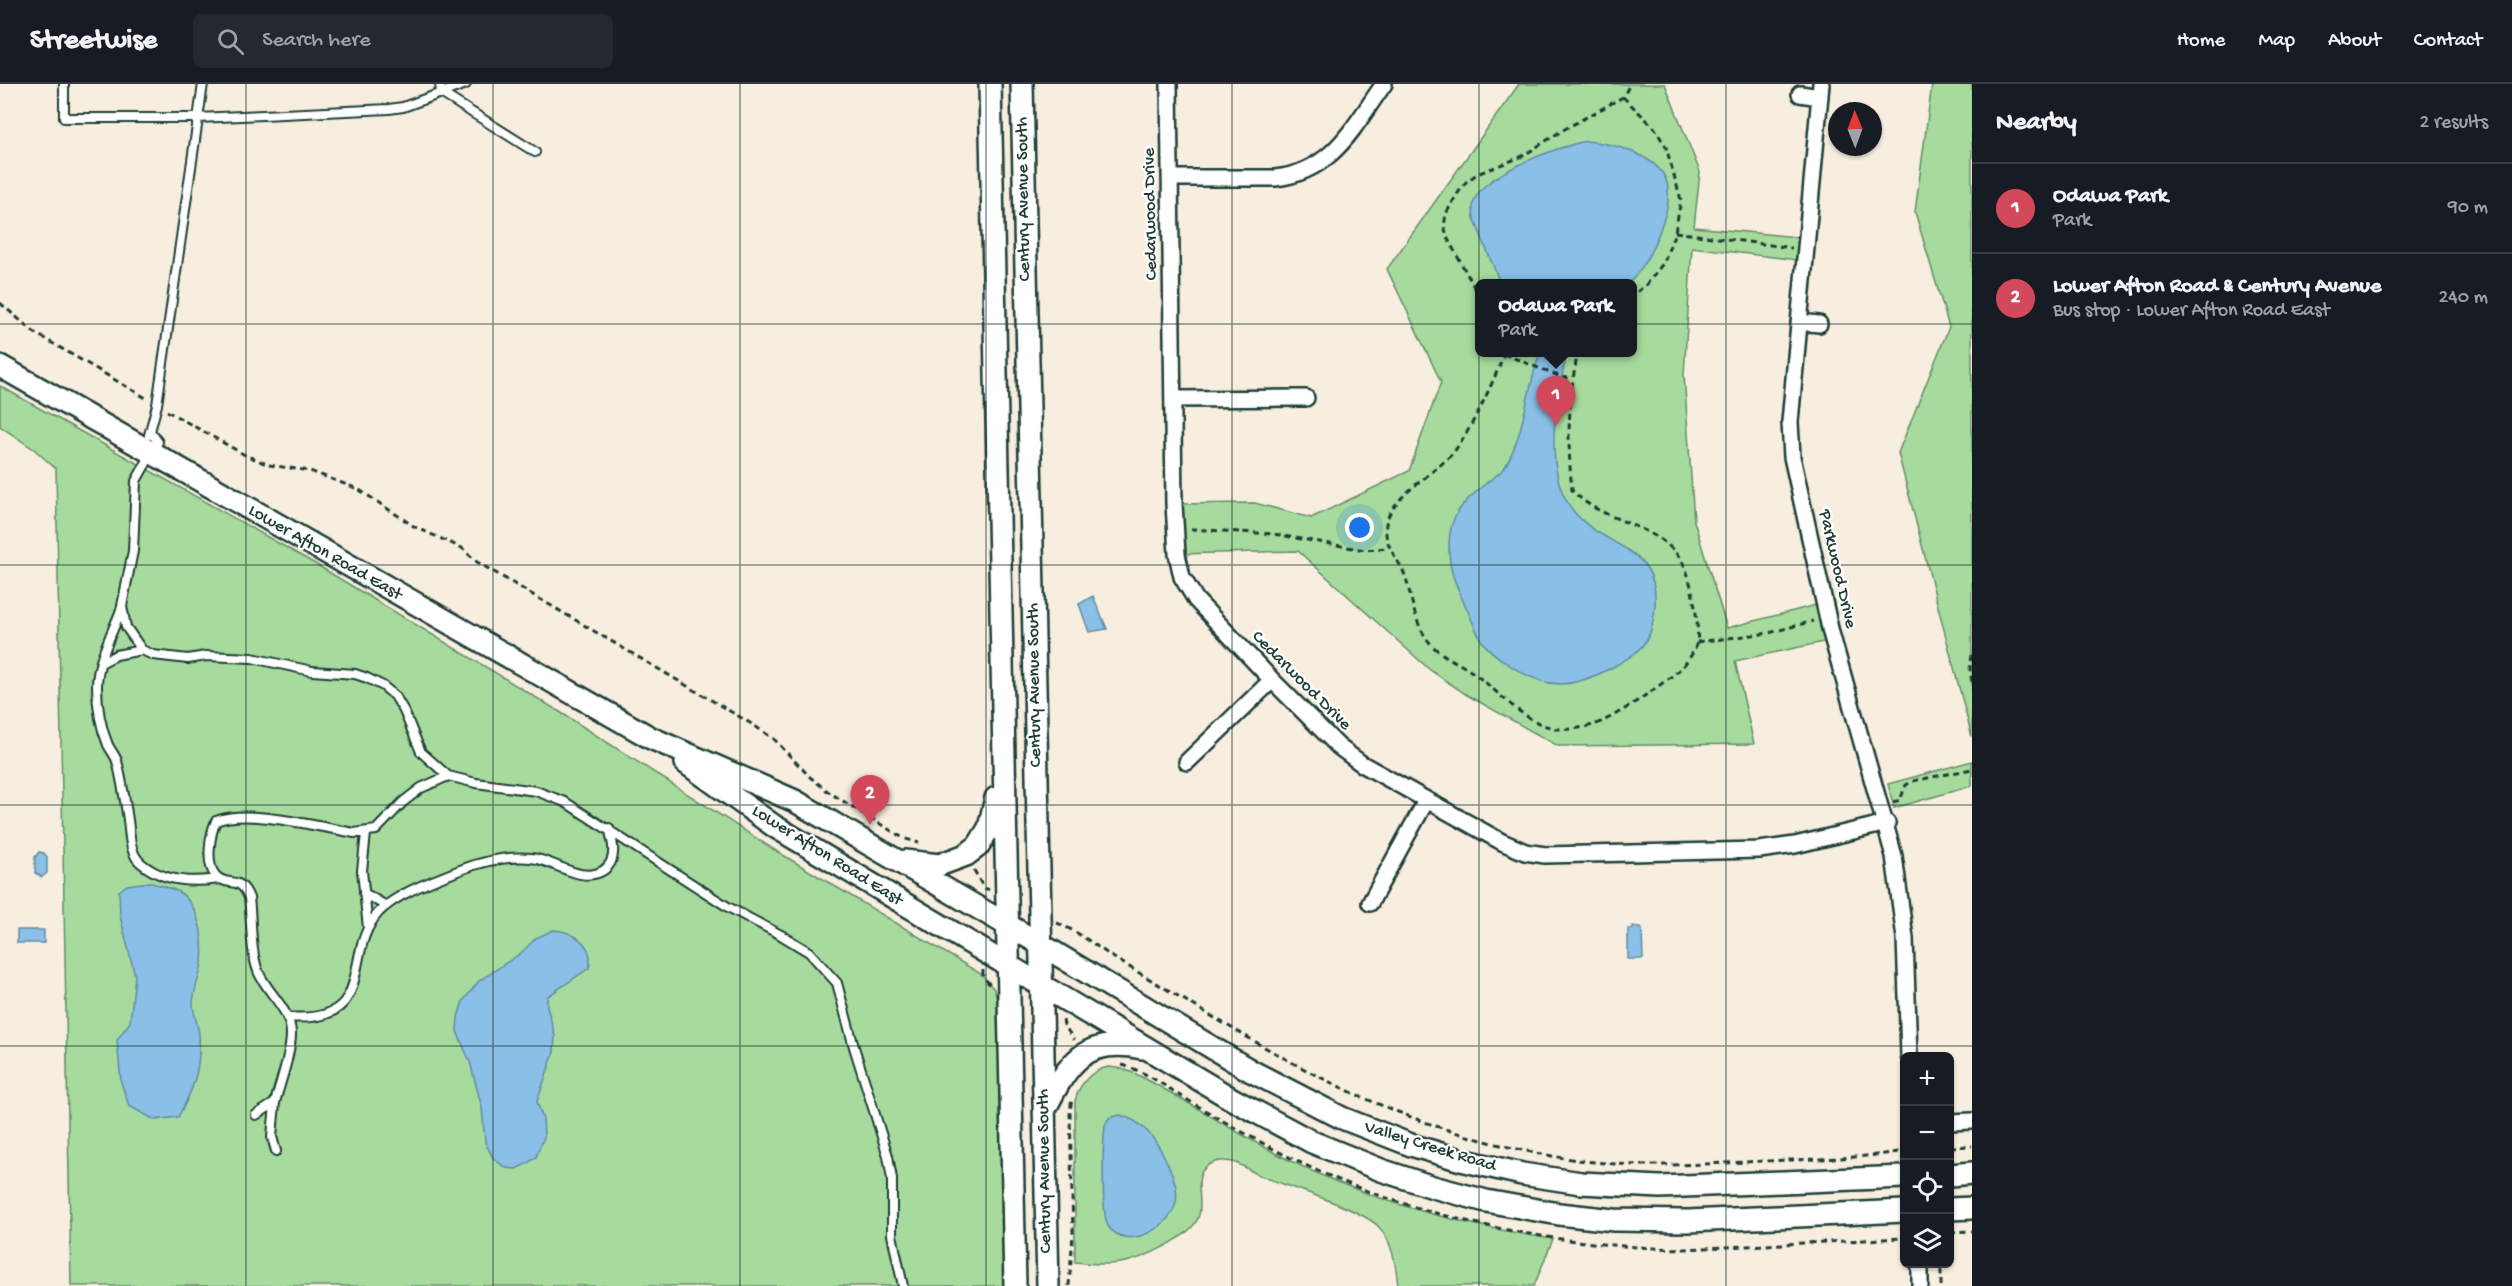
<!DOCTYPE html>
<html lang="en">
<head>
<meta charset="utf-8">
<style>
	body { margin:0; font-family:"Gochi Hand",sans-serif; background:#242831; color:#f1f3f6 }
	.controls { position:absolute; right:18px; bottom:18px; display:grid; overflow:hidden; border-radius:9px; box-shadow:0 2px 4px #0004 }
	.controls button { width:54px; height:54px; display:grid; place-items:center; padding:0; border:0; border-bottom:2px solid #363941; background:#171b24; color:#f1f3f6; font:30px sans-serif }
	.compass { position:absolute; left:1828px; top:18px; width:54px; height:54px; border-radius:50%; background:#171b24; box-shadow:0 2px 4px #0004; rotate:359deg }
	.you { position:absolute; left:1360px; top:444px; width:21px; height:21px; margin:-15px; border:4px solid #fff; border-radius:50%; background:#1a73e8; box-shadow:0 0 0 9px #1a73e833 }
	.badge { display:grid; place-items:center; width:39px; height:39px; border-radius:50%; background:#d1495b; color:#fff; font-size:20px; font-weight:700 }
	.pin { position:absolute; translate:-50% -50px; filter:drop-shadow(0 2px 3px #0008) }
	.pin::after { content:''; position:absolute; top:32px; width:21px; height:18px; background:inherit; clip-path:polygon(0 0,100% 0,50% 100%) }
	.popup { position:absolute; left:1475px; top:195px; width:162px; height:78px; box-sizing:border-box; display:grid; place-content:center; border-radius:9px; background:#171b24; filter:drop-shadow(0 2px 4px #0005); font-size:20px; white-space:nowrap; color:#9ea1a6 }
	.popup b { font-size:22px; color:#f1f3f6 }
	.popup::after { content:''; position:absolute; left:50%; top:100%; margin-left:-12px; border:12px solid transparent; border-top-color:#171b24 }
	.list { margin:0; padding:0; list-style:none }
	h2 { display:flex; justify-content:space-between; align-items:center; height:78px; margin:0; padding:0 24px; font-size:26px }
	h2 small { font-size:20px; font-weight:400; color:#9ea1a6 }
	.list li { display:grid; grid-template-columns:39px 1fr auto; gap:18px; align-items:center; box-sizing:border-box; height:90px; padding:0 24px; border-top:2px solid #363941 }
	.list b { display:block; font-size:22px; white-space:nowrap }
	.list p { margin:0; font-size:20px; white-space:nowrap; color:#9ea1a6 }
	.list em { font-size:20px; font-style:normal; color:#9ea1a6 }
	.icon { flex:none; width:33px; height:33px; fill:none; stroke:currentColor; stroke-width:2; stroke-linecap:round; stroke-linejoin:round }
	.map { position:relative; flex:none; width:1972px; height:1202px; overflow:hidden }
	header { display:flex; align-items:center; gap:36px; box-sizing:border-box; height:84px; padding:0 30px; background:#171b24; border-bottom:2px solid #363941 }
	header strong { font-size:28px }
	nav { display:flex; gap:33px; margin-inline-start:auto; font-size:21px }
	.search { width:420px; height:54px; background:#242831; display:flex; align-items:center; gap:15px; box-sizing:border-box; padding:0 21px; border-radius:9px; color:#9ea1a6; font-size:22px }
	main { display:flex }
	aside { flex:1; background:#171b24 }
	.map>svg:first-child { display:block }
	.green { fill:#a7db9d; stroke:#638c68; stroke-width:1.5; fill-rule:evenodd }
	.water { fill:#8abfe7; stroke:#5f8b9f; stroke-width:1.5 }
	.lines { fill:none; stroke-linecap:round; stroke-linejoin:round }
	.service-casing { stroke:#1f3d34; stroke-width:12 }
	.minor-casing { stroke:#1f3d34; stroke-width:20 }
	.secondary-casing { stroke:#1f3d34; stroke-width:26 }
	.path { stroke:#1f3d34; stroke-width:3; stroke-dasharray:6 4.5; stroke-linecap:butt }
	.service { stroke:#fff; stroke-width:8 }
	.minor { stroke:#fff; stroke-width:15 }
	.secondary { stroke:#fff; stroke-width:21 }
	.grid { fill:none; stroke:#1f3d34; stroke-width:1.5; stroke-opacity:0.55 }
	.labels { text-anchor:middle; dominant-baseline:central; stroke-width:4.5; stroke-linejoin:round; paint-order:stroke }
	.street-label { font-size:18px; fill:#1f3d34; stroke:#fff }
</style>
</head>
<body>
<header>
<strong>Streetwise</strong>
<div class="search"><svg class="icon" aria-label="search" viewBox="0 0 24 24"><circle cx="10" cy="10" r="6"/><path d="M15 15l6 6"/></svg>Search here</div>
<nav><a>Home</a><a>Map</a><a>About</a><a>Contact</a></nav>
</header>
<main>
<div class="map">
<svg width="1972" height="1202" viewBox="0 0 1972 1202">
	<rect width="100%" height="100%" fill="#f8eee0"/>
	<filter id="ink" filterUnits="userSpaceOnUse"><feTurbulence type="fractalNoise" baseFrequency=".0167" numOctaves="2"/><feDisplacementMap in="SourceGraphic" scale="12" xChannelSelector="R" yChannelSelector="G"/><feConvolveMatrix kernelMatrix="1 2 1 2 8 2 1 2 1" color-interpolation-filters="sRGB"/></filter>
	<g filter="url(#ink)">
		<path class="green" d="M1519,0H1665L1700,88L1694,143L1807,154L1805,177L1692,163L1684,290L1694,437L1727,544L1824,519L1833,556L1735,577L1754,660L1558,662L1467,611L1430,586L1298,467L1177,470L1174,420L1255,419L1311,434L1409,387L1441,298L1387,185ZM1480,200H1632V268H1480Z
			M1932,0H1972V653L1898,369L1949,243L1915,128Z
			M0,302L317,481L560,628L773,765L981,890L994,905L998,919L1005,1202H71L56,385L35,366L0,342Z
			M1972,677V702L1894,724L1888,700Z
			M1109,983L1123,985L1136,990C1186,1015 1233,1048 1283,1073C1368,1117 1459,1141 1553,1155L1534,1202H1398C1396,1182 1393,1157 1378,1142C1359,1124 1289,1103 1261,1092C1252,1088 1243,1081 1233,1078C1227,1077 1220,1076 1215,1078C1187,1087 1206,1116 1198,1134C1190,1154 1141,1176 1120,1179C1105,1181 1090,1180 1075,1178V1017C1079,1000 1091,986 1109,983Z"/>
		<path class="water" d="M1586,57C1612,59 1665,72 1668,104C1670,119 1664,135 1659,149C1651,168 1644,184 1629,199H1500L1474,134C1473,127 1472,121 1475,115C1486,88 1559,63 1586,57Z
			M1540,269H1567C1557,311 1544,375 1566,416C1596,471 1672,453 1652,542C1647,564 1631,573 1613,583C1572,605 1547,607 1508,580C1499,574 1487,565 1481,556C1475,545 1471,533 1466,523C1453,495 1446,480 1450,449C1453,425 1472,411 1490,396C1495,392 1503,388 1506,381C1525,347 1527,305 1540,269Z
			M1093,512L1107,545L1089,548L1079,520Z
			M39,768L44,769L47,773V789L42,793L35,789V773Z
			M149,798C160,802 178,804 186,814C201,829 204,859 202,879C200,892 194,905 193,919C193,929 198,940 199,950C201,984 194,1005 178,1033L155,1036L129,1022L121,998L117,956L130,938L135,892L120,832L119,807L127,801Z
			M1633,842L1642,845L1643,875H1628V845H1633Z
			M17,846H44V859H17Z
			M553,846C574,847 595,861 589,884L547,913V922L555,952L554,968L537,1018L543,1035L544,1053L536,1073L528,1079L516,1085L506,1084L493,1074L485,1058L482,1024L470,978L457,947L458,933L463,917L479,897L521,869L536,854Z
			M1120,1031C1140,1036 1154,1053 1163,1070C1170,1084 1179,1102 1176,1118C1172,1143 1126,1169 1108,1142C1101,1130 1103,1057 1105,1041L1109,1034Z"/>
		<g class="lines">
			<g class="service-casing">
				<path id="service" d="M64,0V34H198L389,25L403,23L466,0
					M440,0L441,9L535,68
					M150,347L158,358L136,397L133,467L122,522L126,543L142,566L153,571L188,575L206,572L252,574L312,587L355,590L367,594L383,602L395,612L404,627L421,668L448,692
					M149,351L157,321L203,0
					M122,523C113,548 97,576 97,602C97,621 101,644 108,661C111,667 115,671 117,677C122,696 125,716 128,736C130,750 129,769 141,779C163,798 192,799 219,795
					M101,579L116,571L142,566
					M366,749L362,787L368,844
					M364,809L386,822
					M287,933C380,941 340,870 379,828C399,808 433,797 460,786C481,778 508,772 531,774C555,776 581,801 604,786C618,776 613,758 609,744
					M275,1019L272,1053L276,1067
					M256,1031L275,1019C280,998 290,974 291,952C292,925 267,910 258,887C250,865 252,838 249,814C240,790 228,804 216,792C205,781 210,750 216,737C248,724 319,743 354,749L376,746L403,718L421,704L448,692L476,699L536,707L565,718L728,823L781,851L809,868L837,899L854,963L888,1072L892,1095V1151L903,1202"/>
			</g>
			<g class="minor-casing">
				<path id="minor" d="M1169,0L1174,420L1177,470L1182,493L1196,516L1272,596L1339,663L1362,680L1502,758L1525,768L1545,771L1759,766L1795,761L1887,739
					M1821,0L1790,338L1792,373L1831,549L1894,772L1905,854L1909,972
					M1800,10L1820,13
					M1170,94H1275C1333,88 1353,43 1384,0
					M1799,238L1819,240
					M1173,315L1306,314
					M1187,678L1272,596
					M1370,819L1426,717
					M1950,1038L1972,1037
					M1920,1180V1202"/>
			</g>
			<g class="secondary-casing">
				<path id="secondary" d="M990,0L1015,1202
					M1022,0L1048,1202
					M0,282L651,654L795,717L1040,860L1251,987L1342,1034L1411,1061L1461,1076L1522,1090L1581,1099L1660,1103L1904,1093
					M686,679L774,742L1232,1015L1312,1058L1381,1086L1433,1103L1486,1117L1559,1130L1614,1136L1688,1137L1904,1127
					M905,777L939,781L966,771L978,762L989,744L996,714
					M1045,1025C1068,979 1085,952 1142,964
					M1950,1091L1972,1089
					M1950,1125L1972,1124"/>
			</g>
			<path class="path" d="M1623,13L1654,43L1666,63L1681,116L1675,148L1664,178L1647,200L1632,212
				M1675,148L1792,164
				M1480,214L1448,155L1444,142L1446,130L1456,112L1466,98L1477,90L1521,73L1563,46L1623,13L1630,0
				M0,219L35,249L146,314
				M1504,268C1499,288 1469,349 1456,365C1438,389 1391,411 1386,440C1383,465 1402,476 1407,498C1414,525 1417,552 1441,569C1452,577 1465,582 1476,591C1500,609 1523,637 1553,644C1564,647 1582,644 1593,641C1612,636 1665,599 1680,585C1687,579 1695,567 1697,558C1700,543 1691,492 1683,479C1659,438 1602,440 1572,406C1567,359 1568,314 1578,268
				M1504,270L1561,293L1572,295
				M167,327L245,371L269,381L310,387L358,405L415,443L462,464L477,478L750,639L774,655L810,693L830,709L903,754L919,759
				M1191,445L1273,450L1365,466L1388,464
				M1697,558L1769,549L1813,537
				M1972,571L1970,585L1972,599
				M1893,718L1900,716L1906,701L1913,697L1972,685
				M974,786L983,803L989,806
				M1057,839C1080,848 1099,865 1119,877C1174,909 1228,943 1284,974C1374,1024 1475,1062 1578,1076C1639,1085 1703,1080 1764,1077C1811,1075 1858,1075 1904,1067
				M983,886V892L990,901
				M1063,936L1064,941L1074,956
				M1122,981C1145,987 1166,1003 1186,1015C1221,1036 1257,1057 1293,1075C1408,1133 1557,1163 1685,1165L1904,1154
				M1950,1063L1972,1062
				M1950,1148L1972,1147
				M1069,1202L1073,1150L1070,1028L1072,1014
				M1941,1202V1180"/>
			<use href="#service" class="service"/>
			<use href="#minor" class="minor"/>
			<use href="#secondary" class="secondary"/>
		</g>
	</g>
	<path class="grid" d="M246,0V1202M493,0V1202M740,0V1202M986,0V1202M1232,0V1202M1479,0V1202M1726,0V1202M0,240H1972M0,481H1972M0,721H1972M0,962H1972"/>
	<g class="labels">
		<g class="street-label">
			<text transform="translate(1024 115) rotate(-91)">Century Avenue South</text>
			<text transform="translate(1151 130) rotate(-91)">Cedarwood Drive</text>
			<text transform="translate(325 469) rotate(30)">Lower Afton Road East</text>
			<text transform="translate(1837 485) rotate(77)">Parkwood Drive</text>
			<text transform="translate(1301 597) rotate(45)">Cedarwood Drive</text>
			<text transform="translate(1035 601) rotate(-91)">Century Avenue South</text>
			<text transform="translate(827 772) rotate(32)">Lower Afton Road East</text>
			<text transform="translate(1430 1063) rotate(17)">Valley Creek Road</text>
			<text transform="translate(1045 1087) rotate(-91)">Century Avenue South</text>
		</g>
	</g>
</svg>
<div class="controls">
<button>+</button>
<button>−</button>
<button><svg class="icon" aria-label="locate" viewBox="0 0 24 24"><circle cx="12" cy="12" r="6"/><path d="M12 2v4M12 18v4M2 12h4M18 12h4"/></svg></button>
<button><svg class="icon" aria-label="layers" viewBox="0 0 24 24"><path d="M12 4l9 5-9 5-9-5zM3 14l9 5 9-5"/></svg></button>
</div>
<svg class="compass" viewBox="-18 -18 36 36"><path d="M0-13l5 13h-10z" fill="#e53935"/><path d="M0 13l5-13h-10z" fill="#9ea1a6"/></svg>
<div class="you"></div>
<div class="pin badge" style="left:1556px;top:342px">1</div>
<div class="popup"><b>Odawa Park</b>Park</div>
<div class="pin badge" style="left:870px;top:741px">2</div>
</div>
<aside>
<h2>Nearby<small>2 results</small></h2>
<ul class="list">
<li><span class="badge">1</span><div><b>Odawa Park</b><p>Park</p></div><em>90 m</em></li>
<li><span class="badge">2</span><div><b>Lower Afton Road &amp; Century Avenue</b><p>Bus stop · Lower Afton Road East</p></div><em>240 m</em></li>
</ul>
</aside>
</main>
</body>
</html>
